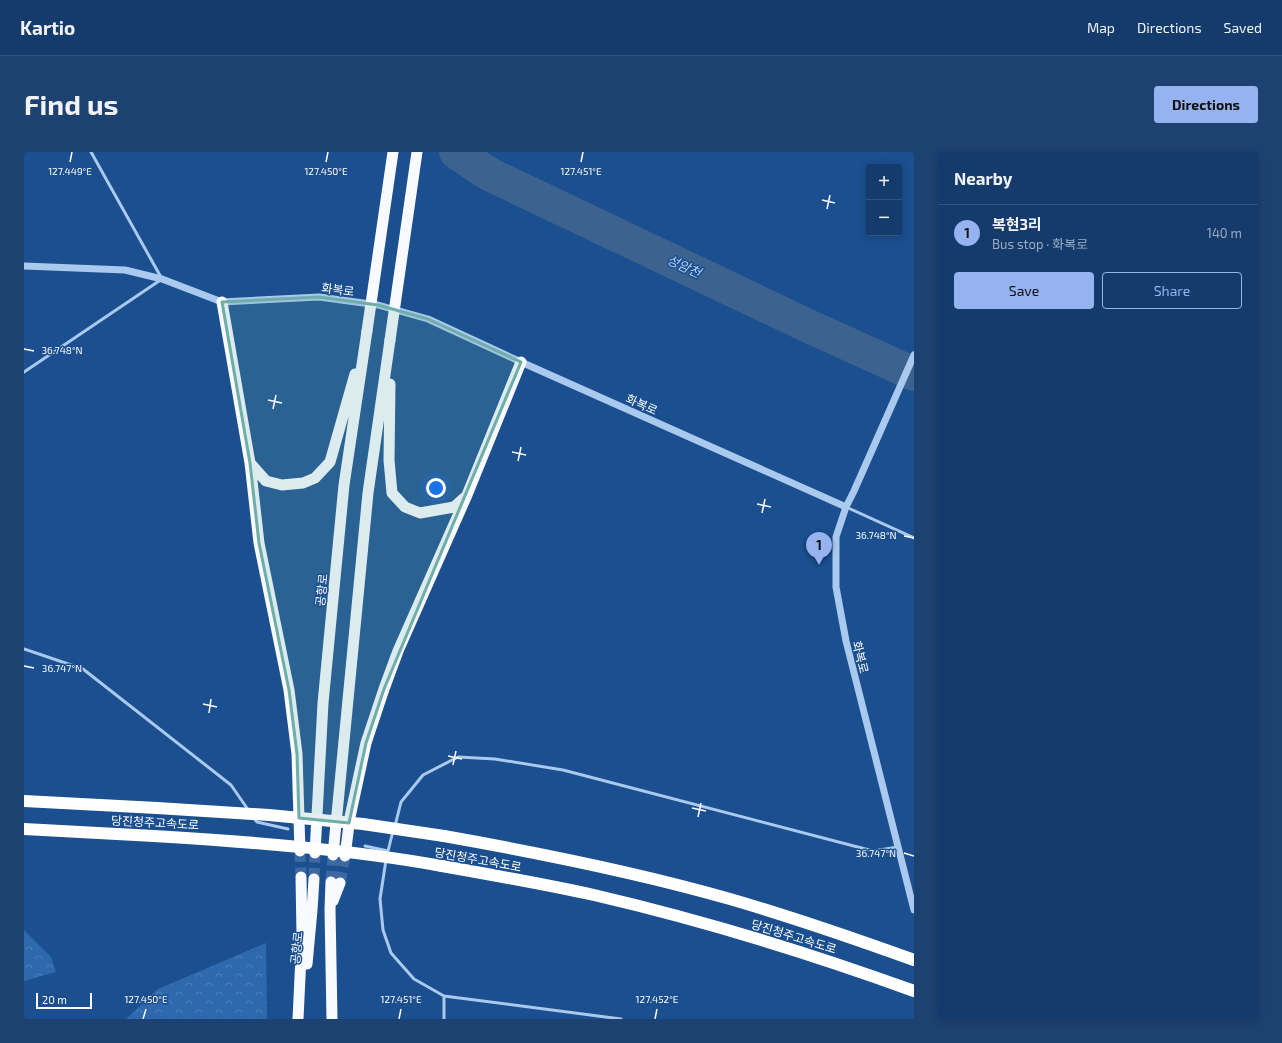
<!DOCTYPE html>
<html lang="en">
<head>
<meta charset="utf-8">
<style>
	body { margin:0; font-family:"Exo 2","Noto Sans KR",sans-serif; background:#1d4271; color:#f1f3f6 }
	.controls { position:absolute; right:12px; top:12px; display:grid; overflow:hidden; border-radius:4px; box-shadow:0 2px 10px #0003 }
	.controls button { width:36px; height:36px; display:grid; place-items:center; padding:0; border:0; border-bottom:1px solid #33557e; background:#143b6b; color:#f1f3f6; font:20px sans-serif }
	.scale { position:absolute; left:12px; bottom:10px; width:56px; box-sizing:border-box; padding-left:4px; border:2px solid #fff; border-top:0; font-size:11px; line-height:14px; white-space:nowrap; color:#fff; -webkit-text-stroke:3px #1b4f8f; paint-order:stroke }
	.you { position:absolute; left:412px; top:336px; width:14px; height:14px; margin:-10px; border:3px solid #fff; border-radius:50%; background:#1a73e8; box-shadow:0 0 0 6px #1a73e833 }
	.badge { display:grid; place-items:center; width:26px; height:26px; border-radius:50%; background:#95b2f1; color:#111; font-size:13px; font-weight:700 }
	.pin { position:absolute; translate:-50% -33px; filter:drop-shadow(0 1px 2px #0008) }
	.pin::after { content:''; position:absolute; top:21px; width:14px; height:12px; background:inherit; clip-path:polygon(0 0,100% 0,50% 100%) }
	.list { margin:0; padding:0; list-style:none }
	h2 { display:flex; justify-content:space-between; align-items:center; height:52px; margin:0; padding:0 16px; font-size:17px }
	h2 small { font-size:13px; font-weight:400; color:#9dadc1 }
	.list li { display:grid; grid-template-columns:26px 1fr auto; gap:12px; align-items:center; box-sizing:border-box; height:56px; padding:0 16px; border-top:1px solid #33557e }
	.list b { display:block; font-size:15px; white-space:nowrap }
	.list p { margin:0; font-size:13px; white-space:nowrap; color:#9dadc1 }
	.list em { font-size:13px; font-style:normal; color:#9dadc1 }
	.actions { display:flex; gap:8px; padding:12px 16px }
	.actions a { flex:1; padding:9px 0; border:1px solid #95b2f1; border-radius:4px; text-align:center; font-size:14px; color:#95b2f1 }
	.actions .main { background:#95b2f1; color:#111 }
	.map { position:relative; flex:none; width:890px; height:867px; overflow:hidden; border-radius:4px }
	header { display:flex; align-items:center; gap:24px; box-sizing:border-box; height:56px; padding:0 20px; background:#143b6b; border-bottom:1px solid #33557e }
	header strong { font-size:19px }
	nav { display:flex; gap:22px; margin-inline-start:auto; font-size:14px }
	.intro { display:flex; align-items:center; justify-content:space-between; box-sizing:border-box; height:96px; padding:0 24px }
	h1 { margin:0; font-size:28px }
	.button { padding:10px 18px; border-radius:4px; background:#95b2f1; color:#111; font-size:14px; font-weight:700 }
	main { display:flex; gap:24px; padding:0 24px }
	aside { flex:1; background:#143b6b; border-radius:4px; box-shadow:0 2px 10px #0003 }
	.map>svg:first-child { display:block }
	.forest { fill:url(#forest-crowns) }
	.lines { fill:none; stroke-linecap:round; stroke-linejoin:round }
	.river { stroke:#3c6290; stroke-width:34 }
	.trunk-tunnel { stroke:#3d69a0; stroke-width:11; stroke-dasharray:11 5.5; stroke-linecap:butt }
	.service { stroke:#a9c9ee; stroke-width:3 }
	.tertiary { stroke:#a9c9ee; stroke-width:7 }
	.trunk { stroke:#f8faff; stroke-width:11 }
	.motorway { stroke:#fff; stroke-width:12 }
	.trunk-bridge { stroke:#f8faff; stroke-width:11 }
	.motorway-bridge { stroke:#fff; stroke-width:12 }
	.marked { fill:#6fada8; fill-opacity:0.2; stroke:#6fada8; stroke-width:3; stroke-linejoin:round }
	.ticks { fill:none; stroke:#fff; stroke-width:1.5 }
	.labels { text-anchor:middle; dominant-baseline:central; stroke-width:3; stroke-linejoin:round; paint-order:stroke }
	.street-label { font-size:12px; fill:#fff; stroke:#1b4f8f }
	.water-label { font-size:13px; font-style:italic; fill:#b5d3f5; stroke:#1b4f8f }
	.ticks-label { font-size:10px; text-anchor:middle; fill:#fff; stroke:#1b4f8f; stroke-width:3; stroke-linejoin:round; paint-order:stroke }
</style>
</head>
<body>
<header>
<strong>Kartio</strong>
<nav><a>Map</a><a>Directions</a><a>Saved</a></nav>
</header>
<div class="intro"><h1>Find us</h1><a class="button">Directions</a></div>
<main>
<div class="map">
<svg width="890" height="867" viewBox="0 0 890 867">
	<defs>
		<pattern id="forest-crowns" width="20" height="18" patternUnits="userSpaceOnUse"><rect width="20" height="18" fill="#2e69ad"/><path d="M2 6a3 3 0 1 1 6 0M12 15a3 3 0 1 1 6 0" fill="none" stroke="#4d80b9"/></pattern>
	</defs>
	<rect width="100%" height="100%" fill="#1b4f8f"/>
	<path class="forest" d="M0,778L27,805L32,820L0,829Z
		M242,791L243,867H102L134,837Z"/>
	<g class="lines">
		<path class="river" d="M432,0L465,22L780,172L890,222"/>
		<path class="trunk-tunnel" d="M276,699L277,725
			M290,727L291,701
			M307,730L309,703
			M316,731L321,704"/>
		<path class="service" d="M0,220L138,127L67,0
			M822,355L890,386
			M0,497L59,517L207,633L225,659
			M229,665L233,670L264,677
			M371,674L377,650L399,623L434,605L471,607L539,618L849,699L874,695
			M341,694L364,699
			M363,703L369,679
			M362,708L356,747L359,778L367,801L390,827L420,844
			M420,867V844L597,867"/>
		<path class="tertiary" d="M0,114L101,118L138,127L198,150L295,145L354,153L404,167L497,210L822,355
			M890,203L830,339L822,355L812,385V435L822,489L890,758"/>
		<path class="trunk" d="M198,150L226,311L235,391L265,538L273,602L276,699
			M366,232L365,308L368,341L381,355L396,361L430,355L440,346
			M226,311L242,329L258,333L279,331L291,326L306,310L331,222
			M291,701L299,551L320,333L343,179
			M309,703L344,341L366,188
			M321,704L326,665L342,591L360,537L374,499L443,343L497,210
			M307,730L306,757L308,867
			M309,749L316,731
			M283,812L288,758L290,727
			M274,867L278,783L277,725"/>
		<path class="motorway" d="M0,649L133,656
			M0,677L130,684
			M420,684C516,701 612,720 706,747C768,765 829,786 890,808
			M418,714C469,723 520,732 570,743C678,768 785,801 890,839"/>
		<path class="trunk-bridge" d="M343,179L369,0
			M366,188L393,0"/>
		<path class="motorway-bridge" d="M133,656L245,663L339,672L420,684
			M130,684C227,690 323,697 418,714"/>
	</g>
	<path class="marked" d="M295,145L354,153L404,167L497,210L360,537L342,591L325,671L275,666L273,602L265,538L235,391L226,311L198,150Z"/>
	<path class="ticks" d="M46,10L48,0M302,10L304,0M557,10L559,0M798,48L811,51M803,57L806,43M0,197L10,199M244,248L258,251M249,257L252,243M488,300L502,303M494,309L497,295M733,352L747,355M738,361L741,347M880,384L890,386M0,514L10,516M179,552L193,555M185,561L187,547M424,604L438,607M429,613L432,599M668,656L682,659M674,665L677,651M880,701L890,704M119,867L122,857M375,867L377,857M631,867L633,857"/>
	<g class="labels">
		<g class="street-label">
			<text transform="translate(314 137) rotate(7)">화복로</text>
			<text transform="translate(618 252) rotate(24)">화복로</text>
			<text transform="translate(297 438) rotate(-84)">공항로</text>
			<text transform="translate(837 505) rotate(76)">화복로</text>
			<text transform="translate(131 670) rotate(3)">당진청주고속도로</text>
			<text transform="translate(454 707) rotate(10)">당진청주고속도로</text>
			<text transform="translate(770 784) rotate(17)">당진청주고속도로</text>
			<text transform="translate(272 796) rotate(-84)">공항로</text>
		</g>
		<g class="water-label">
			<text transform="translate(660 114) rotate(25)">성암천</text>
		</g>
	</g>
	<g class="ticks-label">
		<text x="46" y="23">127.449°E</text>
		<text x="302" y="23">127.450°E</text>
		<text x="557" y="23">127.451°E</text>
		<text x="38" y="202">36.748°N</text>
		<text x="852" y="387">36.748°N</text>
		<text x="38" y="520">36.747°N</text>
		<text x="852" y="705">36.747°N</text>
		<text x="122" y="851">127.450°E</text>
		<text x="377" y="851">127.451°E</text>
		<text x="633" y="851">127.452°E</text>
	</g>
</svg>
<div class="controls">
<button>+</button>
<button>−</button>
</div>
<div class="scale">20 m</div>
<div class="you"></div>
<div class="pin badge" style="left:795px;top:413px">1</div>
</div>
<aside>
<h2>Nearby<small></small></h2>
<ul class="list">
<li><span class="badge">1</span><div><b>복현3리</b><p>Bus stop · 화복로</p></div><em>140 m</em></li>
</ul>
<div class="actions"><a class="main">Save</a><a>Share</a></div>
</aside>
</main>
</body>
</html>
